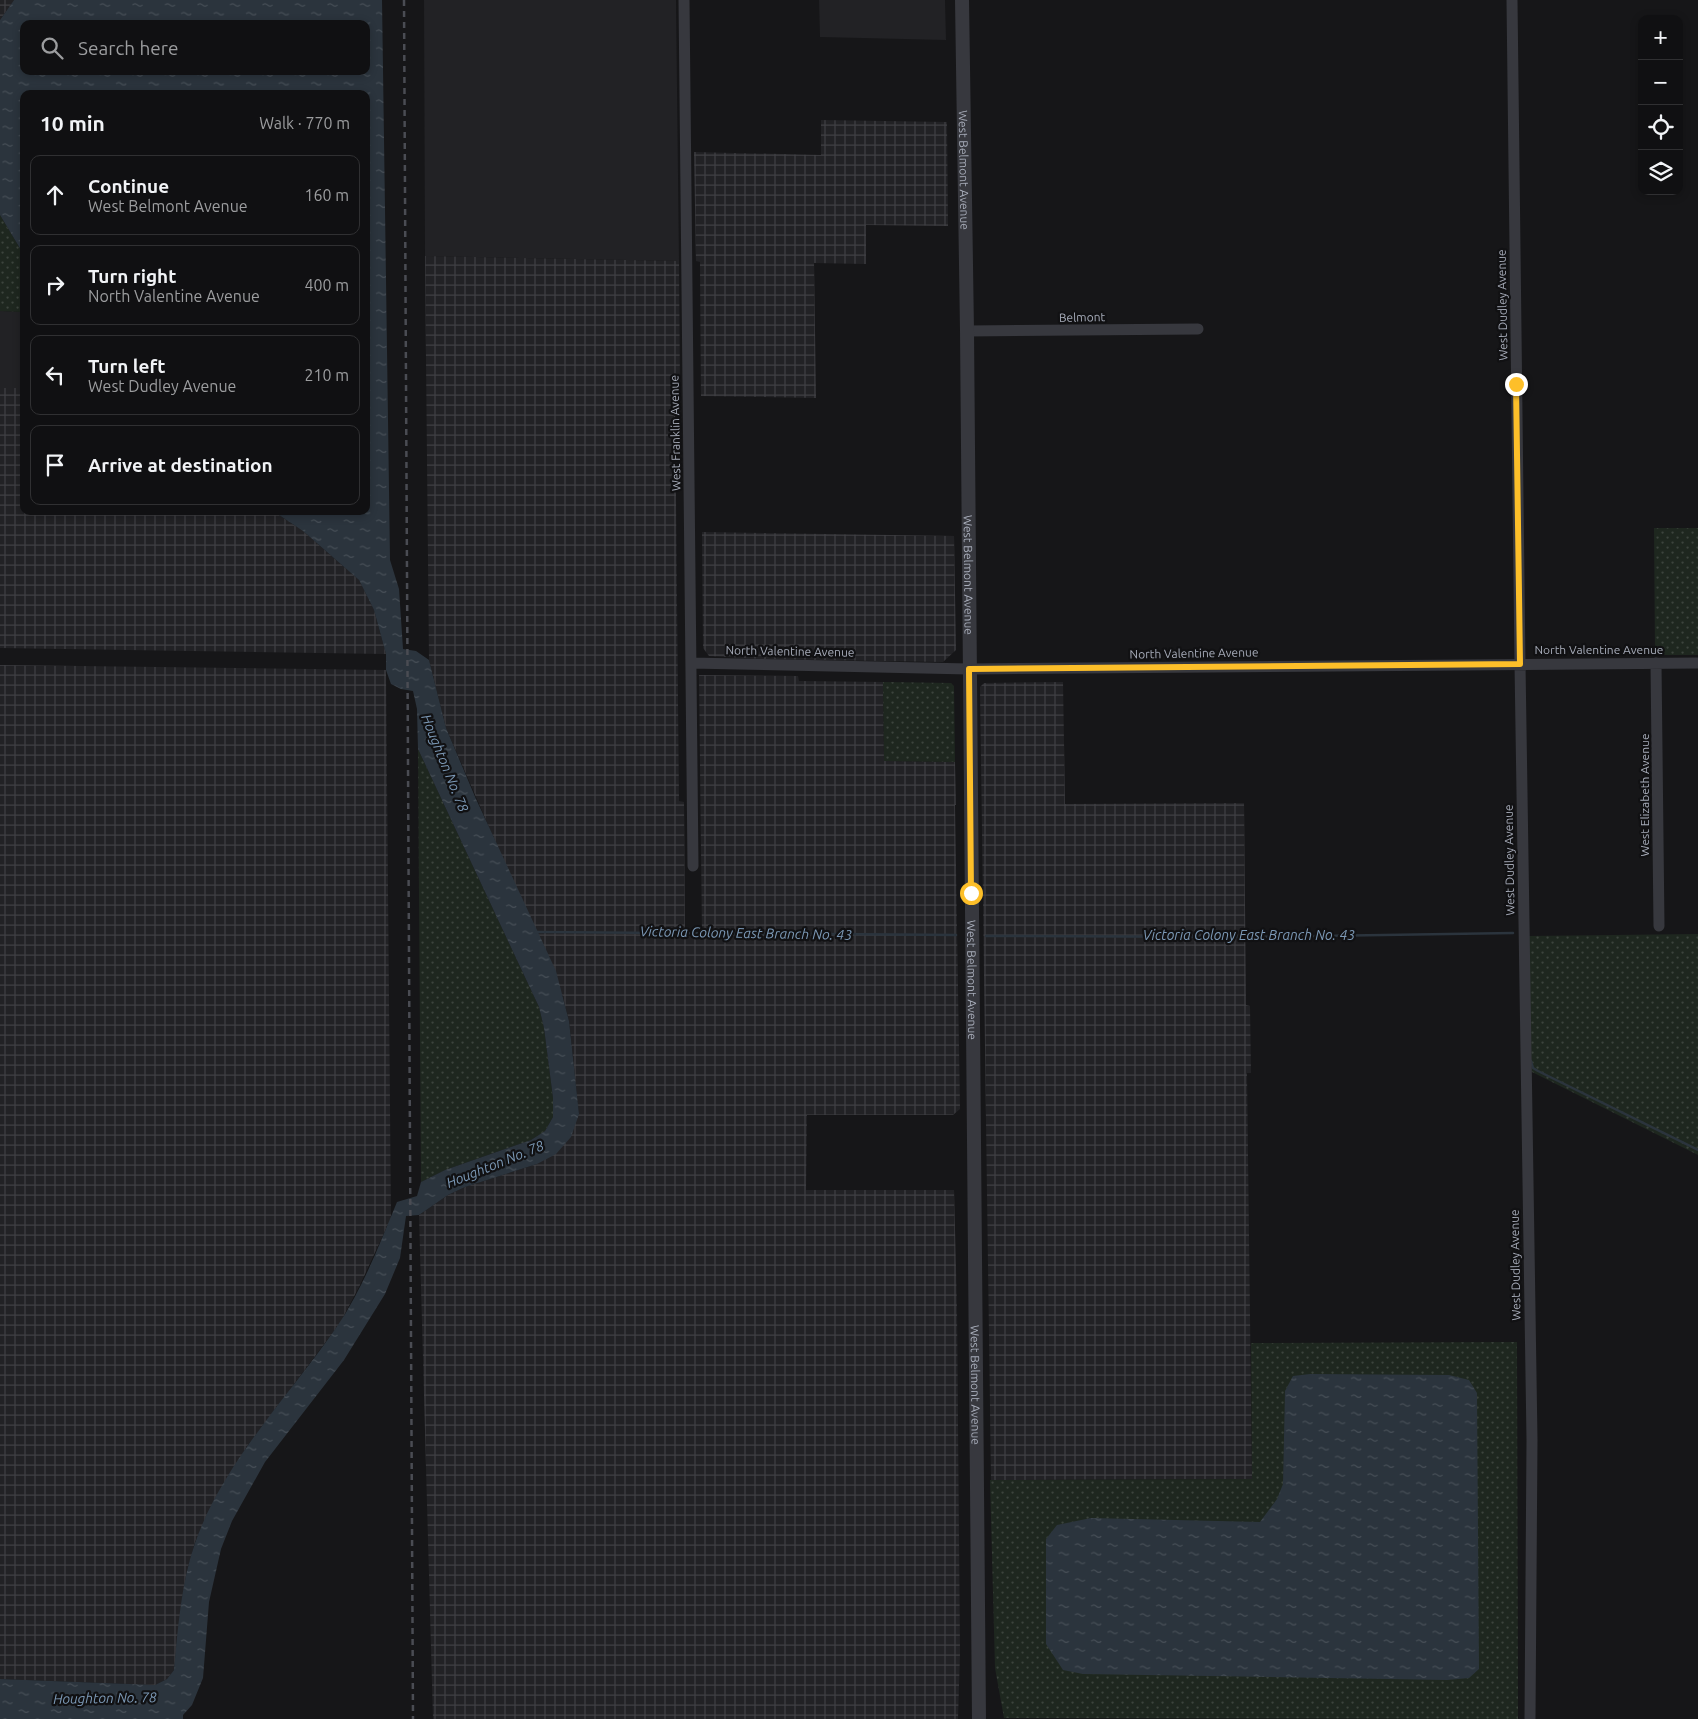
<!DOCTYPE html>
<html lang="en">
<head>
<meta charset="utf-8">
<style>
	body { margin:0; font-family:Ubuntu,sans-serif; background:#1e1e20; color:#f1f3f6 }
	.controls { position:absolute; right:15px; top:15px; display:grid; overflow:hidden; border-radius:10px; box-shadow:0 2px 8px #0003 }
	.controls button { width:45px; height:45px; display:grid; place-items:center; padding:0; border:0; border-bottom:1px solid #303032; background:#101012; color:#f1f3f6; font:25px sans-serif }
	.stop { position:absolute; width:15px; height:15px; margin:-11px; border:4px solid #fdbf29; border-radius:50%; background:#fff }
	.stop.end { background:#fdbf29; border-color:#fff; box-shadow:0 1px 5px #0008 }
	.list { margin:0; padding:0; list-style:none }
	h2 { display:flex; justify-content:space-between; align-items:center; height:65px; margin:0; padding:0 20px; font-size:21px }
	h2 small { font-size:16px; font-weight:400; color:#9c9d9f }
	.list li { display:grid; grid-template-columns:32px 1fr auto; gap:15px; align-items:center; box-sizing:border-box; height:80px; margin:0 10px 10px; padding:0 10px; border:1px solid #303032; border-radius:10px }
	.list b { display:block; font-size:19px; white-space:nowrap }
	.list p { margin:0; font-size:16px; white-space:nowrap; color:#9c9d9f }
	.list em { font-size:16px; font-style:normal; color:#9c9d9f }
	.icon { flex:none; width:28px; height:28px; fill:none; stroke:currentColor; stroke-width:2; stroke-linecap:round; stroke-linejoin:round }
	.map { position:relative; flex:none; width:1698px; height:1719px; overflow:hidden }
	.search { position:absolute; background:#101012; box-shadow:0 2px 8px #0003; left:20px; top:20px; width:350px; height:55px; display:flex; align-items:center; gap:12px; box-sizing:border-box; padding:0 18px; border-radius:10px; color:#9c9d9f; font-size:19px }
	.panel { position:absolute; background:#101012; box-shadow:0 2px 8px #0003; left:20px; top:90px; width:350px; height:425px; border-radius:10px }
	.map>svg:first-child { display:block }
	.built { fill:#222225 }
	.industrial { fill:url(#industrial-grid) }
	.grass { fill:url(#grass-dots) }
	.water { fill:url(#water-ripples); fill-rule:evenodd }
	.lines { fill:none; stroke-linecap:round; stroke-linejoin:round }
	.stream { stroke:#2b343d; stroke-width:2.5 }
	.minor { stroke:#37383e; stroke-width:11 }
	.tertiary { stroke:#37383e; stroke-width:14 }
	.rail { stroke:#4a4c53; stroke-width:2.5; stroke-dasharray:6 5; stroke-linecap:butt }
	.route { stroke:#fdbf29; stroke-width:6 }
	.labels { text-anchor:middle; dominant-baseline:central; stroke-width:4.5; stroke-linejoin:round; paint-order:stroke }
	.street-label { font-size:12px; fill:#a7acb9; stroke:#111113 }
	.water-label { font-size:14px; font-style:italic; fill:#7c99b6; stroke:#111113 }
</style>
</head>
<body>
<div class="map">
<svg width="1698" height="1719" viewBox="0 0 1698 1719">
	<defs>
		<pattern id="industrial-grid" width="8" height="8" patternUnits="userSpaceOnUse" patternTransform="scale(1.25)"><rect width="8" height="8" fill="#222225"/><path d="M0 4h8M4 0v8" fill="none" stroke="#3f3f43"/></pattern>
		<pattern id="grass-dots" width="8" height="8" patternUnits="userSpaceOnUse" patternTransform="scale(1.25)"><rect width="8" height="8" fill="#1e271f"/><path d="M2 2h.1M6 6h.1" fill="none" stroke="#3c443d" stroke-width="1.8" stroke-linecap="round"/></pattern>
		<pattern id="water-ripples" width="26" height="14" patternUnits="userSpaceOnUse" patternTransform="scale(1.25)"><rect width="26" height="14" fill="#2b343d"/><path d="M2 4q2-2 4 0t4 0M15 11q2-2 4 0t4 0" fill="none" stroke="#474f57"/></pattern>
	</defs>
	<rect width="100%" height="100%" fill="#161618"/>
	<path class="built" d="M424,0H676L679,261L425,256Z
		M819,0H945L946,40L820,37Z
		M0,311L24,312V388H0Z"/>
	<path class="industrial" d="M0,0H14L0,20Z
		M821,120L947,122L948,226L866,225V264L814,263L816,398L701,396L700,262L696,261L694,152L821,155Z
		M425,256L679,261L680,396H675L679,801L684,802L685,936H702L699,675L798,676L799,681L883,682L884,761L955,762L956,805H955L960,1109L953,1115H807L806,1190H954L957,1307L960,1653L958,1719H433L419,1215L448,1195L465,1187L537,1164L579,1114L569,1021L563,997L446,728L429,660Z
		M0,388H24V511H273L303,531L359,580L374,610L386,654L0,648Z
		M702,532L954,536L956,650L943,662L762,659L709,656L703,648Z
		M0,665L386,670L391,1218L360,1285L340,1323L248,1445L227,1478L211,1508L195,1542L187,1571L182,1599L174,1670L167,1679L155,1685L0,1679Z
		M1063,682L1065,804L1244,803L1246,1005L1250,1006L1251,1073H1247L1252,1479L991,1480L980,687L984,683Z"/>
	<path class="grass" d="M0,215L24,255V312L0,311Z
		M1654,528H1698V655H1655Z
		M883,682L951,683L954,686L955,762L884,761Z
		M418,749L539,1007L544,1028L553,1098V1117L545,1131L531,1140L445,1170L421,1182Z
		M1698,934V1155L1530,1071L1529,936Z
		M1517,1342L1518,1719L1004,1718L995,1668L990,1480L1252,1479L1251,1343Z"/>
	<path class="water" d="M14,0H382L390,560L399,589L403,649L416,651L429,660L446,728L476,799L556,971L569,1021L579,1114L571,1137L556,1154L537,1164L465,1187L448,1195L419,1215L406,1216L400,1258L385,1294L344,1360L265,1462L232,1521L221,1549L209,1602L203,1678L192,1705L183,1715V1719H0V1679L155,1685L167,1679L174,1670C178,1628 181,1583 195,1543C224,1461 290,1395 338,1325C363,1288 380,1243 397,1202L417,1196L421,1182L445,1170L531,1140L545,1131L553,1117V1098L544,1028L539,1007L418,749L417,709L413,691L401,689L391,684L386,670V654L374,610L359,580L303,531L273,511H366V94H24V255L0,215V20ZM24,24H366V71H24Z
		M1310,1374L1449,1375L1469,1380L1477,1393L1479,1669L1469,1678L1447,1680L1083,1674L1063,1670L1046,1644V1539L1057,1525L1091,1518L1260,1522L1277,1499L1283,1484L1285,1391L1293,1376Z"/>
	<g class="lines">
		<path class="stream" d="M536,932L956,935
			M986,936L1246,937L1513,933
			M1531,1061L1533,1068L1538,1071L1698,1150"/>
		<path class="minor" d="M684,0L693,866
			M1512,0L1520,664L1532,1440L1530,1719
			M967,331L1198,329
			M691,663L969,669L1698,663
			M1656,663L1659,926"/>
		<path class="tertiary" id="s1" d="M962,0L967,331L979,1719"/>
		<path class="rail" d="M404,0L413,1719"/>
	</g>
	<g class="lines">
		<path class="route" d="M971,893L969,669L1520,664L1516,384"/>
	</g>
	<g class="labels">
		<g class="street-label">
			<text stroke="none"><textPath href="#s1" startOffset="170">West Belmont Avenue</textPath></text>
			<text transform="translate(1502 305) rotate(-91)">West Dudley Avenue</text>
			<text transform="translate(1082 317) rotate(-1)">Belmont</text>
			<text transform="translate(675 433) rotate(-91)">West Franklin Avenue</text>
			<text stroke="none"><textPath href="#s1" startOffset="575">West Belmont Avenue</textPath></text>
			<text x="1599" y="649">North Valentine Avenue</text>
			<text transform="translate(790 651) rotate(1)">North Valentine Avenue</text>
			<text transform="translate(1194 653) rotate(-1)">North Valentine Avenue</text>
			<text transform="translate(1644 795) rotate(-90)">West Elizabeth Avenue</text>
			<text transform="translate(1509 860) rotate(-91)">West Dudley Avenue</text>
			<text stroke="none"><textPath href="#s1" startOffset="980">West Belmont Avenue</textPath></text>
			<text transform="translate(1515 1265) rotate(-91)">West Dudley Avenue</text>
			<text stroke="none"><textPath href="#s1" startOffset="1385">West Belmont Avenue</textPath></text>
		</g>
		<g class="water-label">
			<text transform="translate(445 763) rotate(68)">Houghton No. 78</text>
			<text transform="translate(746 933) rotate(1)">Victoria Colony East Branch No. 43</text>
			<text x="1249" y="935">Victoria Colony East Branch No. 43</text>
			<text transform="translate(495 1164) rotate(-22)">Houghton No. 78</text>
			<text transform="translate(105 1698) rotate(-1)">Houghton No. 78</text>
		</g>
	</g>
</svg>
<div class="controls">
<button>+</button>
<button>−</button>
<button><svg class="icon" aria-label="locate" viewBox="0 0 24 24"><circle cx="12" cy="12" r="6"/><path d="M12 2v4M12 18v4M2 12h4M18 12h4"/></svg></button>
<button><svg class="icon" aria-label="layers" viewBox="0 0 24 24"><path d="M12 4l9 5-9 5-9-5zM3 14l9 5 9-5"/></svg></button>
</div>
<div class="stop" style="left:971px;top:893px"></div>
<div class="stop end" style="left:1516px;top:384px"></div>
<div class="search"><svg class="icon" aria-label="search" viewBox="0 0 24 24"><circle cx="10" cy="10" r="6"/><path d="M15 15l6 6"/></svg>Search here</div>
<section class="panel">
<h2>10 min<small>Walk · 770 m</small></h2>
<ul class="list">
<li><svg class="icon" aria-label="ahead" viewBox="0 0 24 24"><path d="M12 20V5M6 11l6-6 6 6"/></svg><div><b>Continue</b><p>West Belmont Avenue</p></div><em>160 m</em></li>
<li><svg class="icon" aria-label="right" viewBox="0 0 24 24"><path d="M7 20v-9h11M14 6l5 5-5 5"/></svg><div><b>Turn right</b><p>North Valentine Avenue</p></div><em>400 m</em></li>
<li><svg class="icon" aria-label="left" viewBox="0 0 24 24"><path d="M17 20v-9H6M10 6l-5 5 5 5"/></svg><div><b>Turn left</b><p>West Dudley Avenue</p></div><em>210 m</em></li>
<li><svg class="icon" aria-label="arrive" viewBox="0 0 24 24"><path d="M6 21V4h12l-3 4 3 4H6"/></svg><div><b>Arrive at destination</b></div></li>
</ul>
</section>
</div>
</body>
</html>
